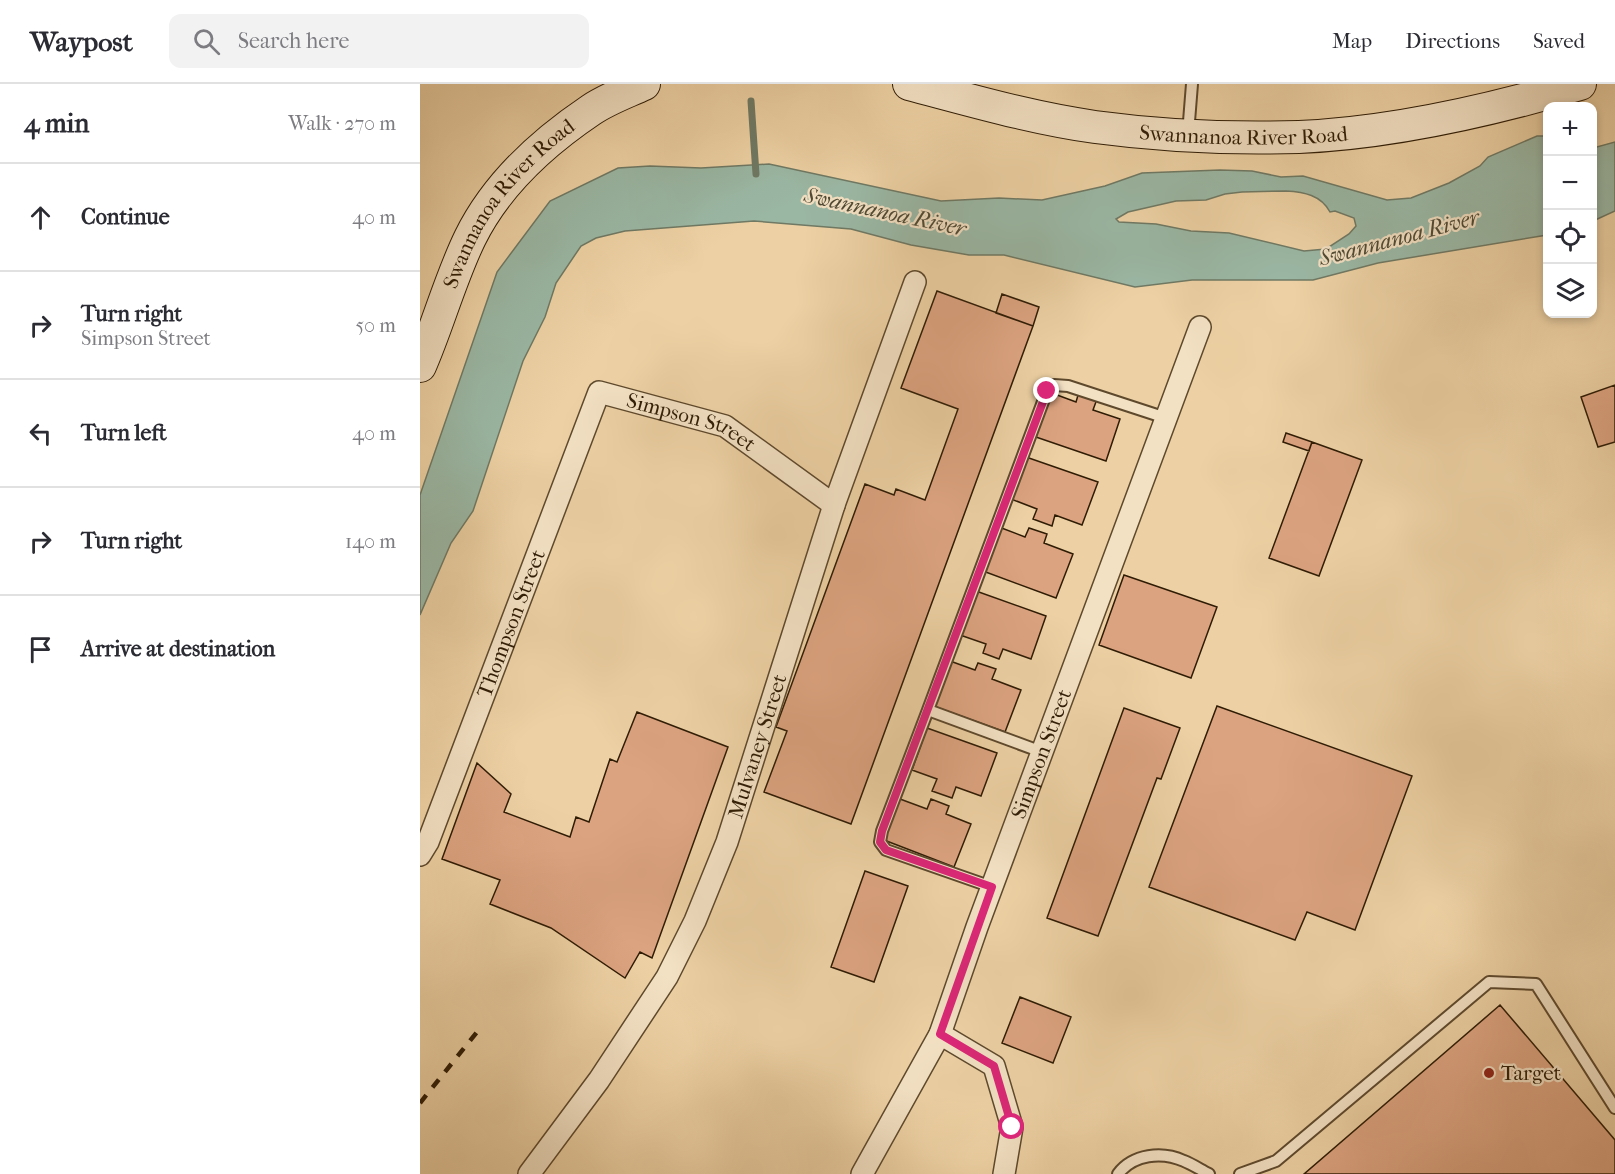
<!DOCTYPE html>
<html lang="en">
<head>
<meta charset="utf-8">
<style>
	body { margin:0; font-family:"IM FELL French Canon",serif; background:#f2f2f3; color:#2b2b33 }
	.controls { position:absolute; right:18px; top:18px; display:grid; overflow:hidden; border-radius:12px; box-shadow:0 3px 9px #0003 }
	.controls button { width:54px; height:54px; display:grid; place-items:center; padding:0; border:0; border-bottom:2px solid #e1e1e2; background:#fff; color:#2b2b33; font:30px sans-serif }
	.stop { position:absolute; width:18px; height:18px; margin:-14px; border:4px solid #db2777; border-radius:50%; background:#fff }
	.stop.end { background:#db2777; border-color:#fff; box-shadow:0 2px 6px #0008 }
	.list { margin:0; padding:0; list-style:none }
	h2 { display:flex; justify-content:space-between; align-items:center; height:78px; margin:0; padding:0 24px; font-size:26px }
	h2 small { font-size:20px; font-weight:400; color:#7c7c81 }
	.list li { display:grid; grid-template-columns:39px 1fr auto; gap:18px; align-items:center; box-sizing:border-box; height:108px; padding:0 24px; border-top:2px solid #e1e1e2 }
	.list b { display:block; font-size:22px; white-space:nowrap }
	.list p { margin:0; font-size:20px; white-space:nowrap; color:#7c7c81 }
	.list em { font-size:20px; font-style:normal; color:#7c7c81 }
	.icon { flex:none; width:33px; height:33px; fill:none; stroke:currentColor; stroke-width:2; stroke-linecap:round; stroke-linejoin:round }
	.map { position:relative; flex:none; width:1195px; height:1090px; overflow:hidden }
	header { display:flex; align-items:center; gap:36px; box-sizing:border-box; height:84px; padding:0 30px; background:#fff; border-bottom:2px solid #e1e1e2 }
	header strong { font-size:28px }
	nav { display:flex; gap:33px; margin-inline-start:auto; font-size:21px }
	.search { width:420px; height:54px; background:#f2f2f3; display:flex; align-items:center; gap:15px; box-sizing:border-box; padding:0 21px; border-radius:12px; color:#7c7c81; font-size:22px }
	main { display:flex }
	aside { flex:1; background:#fff }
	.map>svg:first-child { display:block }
	.water { fill:#9ab7a4; stroke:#6f7964; stroke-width:1.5; fill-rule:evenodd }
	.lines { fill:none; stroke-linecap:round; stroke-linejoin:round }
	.stream { stroke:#6f7964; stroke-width:7 }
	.building { fill:#dca380; stroke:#2f1c05; stroke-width:1.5 }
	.lane-casing { stroke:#5e492d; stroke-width:14 }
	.street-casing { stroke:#5e492d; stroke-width:24 }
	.secondary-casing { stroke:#2f1c05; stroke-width:34 }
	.lane { stroke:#f3e1c4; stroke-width:10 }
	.street { stroke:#f3e1c4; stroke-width:21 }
	.secondary { stroke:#f3e1c4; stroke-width:32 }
	.rail { stroke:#2f1c05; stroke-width:4.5; stroke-dasharray:10 10; stroke-linecap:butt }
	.route { stroke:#db2777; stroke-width:8 }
	.poi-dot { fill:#8f2418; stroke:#f3e1c4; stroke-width:2 }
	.labels { text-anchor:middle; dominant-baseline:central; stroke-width:4.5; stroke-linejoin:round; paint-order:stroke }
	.street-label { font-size:21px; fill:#2f1c05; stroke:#f3e1c4 }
	.poi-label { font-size:21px; fill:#2f1c05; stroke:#f3e1c4; text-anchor:start }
	.water-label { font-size:22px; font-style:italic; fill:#4f4a35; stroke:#f3e1c4 }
</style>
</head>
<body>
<header>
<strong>Waypost</strong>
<div class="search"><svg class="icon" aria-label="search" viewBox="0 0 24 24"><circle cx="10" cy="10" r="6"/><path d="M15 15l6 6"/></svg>Search here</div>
<nav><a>Map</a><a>Directions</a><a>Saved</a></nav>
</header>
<main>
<aside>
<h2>4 min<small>Walk · 270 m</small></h2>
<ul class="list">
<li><svg class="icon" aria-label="ahead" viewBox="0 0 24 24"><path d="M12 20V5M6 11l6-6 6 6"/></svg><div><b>Continue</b></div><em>40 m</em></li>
<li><svg class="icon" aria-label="right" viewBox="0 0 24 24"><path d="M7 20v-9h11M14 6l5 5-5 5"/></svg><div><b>Turn right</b><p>Simpson Street</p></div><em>50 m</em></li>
<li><svg class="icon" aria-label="left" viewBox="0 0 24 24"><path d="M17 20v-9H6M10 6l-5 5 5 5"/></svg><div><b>Turn left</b></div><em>40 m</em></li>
<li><svg class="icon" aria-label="right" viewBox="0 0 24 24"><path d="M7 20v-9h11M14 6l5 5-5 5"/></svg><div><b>Turn right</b></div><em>140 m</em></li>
<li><svg class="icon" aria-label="arrive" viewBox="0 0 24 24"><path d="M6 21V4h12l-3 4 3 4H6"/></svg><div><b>Arrive at destination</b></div></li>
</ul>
</aside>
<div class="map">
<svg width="1195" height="1090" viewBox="0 0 1195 1090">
	<rect width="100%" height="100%" fill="#edd1a4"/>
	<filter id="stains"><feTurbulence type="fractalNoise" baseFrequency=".00333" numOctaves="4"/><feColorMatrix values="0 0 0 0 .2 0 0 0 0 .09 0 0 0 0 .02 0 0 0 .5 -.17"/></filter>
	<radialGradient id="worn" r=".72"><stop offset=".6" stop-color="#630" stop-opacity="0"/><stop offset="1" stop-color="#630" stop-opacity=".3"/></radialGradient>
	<path class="water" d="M1117,52H1127V151L958,179L893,196H772L715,203L584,171H549L491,161L431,145L334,137L205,147L176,154L161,162L136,199L125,233L103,277L53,427L31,459L0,531V411L77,188L130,117L198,84L230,82L281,84L349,80L521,117L579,114L622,116L685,102L722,89L800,86L832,87L861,93L883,92L967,116L991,114L1029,99L1060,82L1068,73ZM866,107C884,108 901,111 910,128L915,127L934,134L936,142L929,150L906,165L884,167L809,149L771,147L736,140L699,138L696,135L708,128L756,117L786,116L805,110L822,108Z
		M1195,58V127L1173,137V64Z"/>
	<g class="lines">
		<path class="stream" d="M331,17L336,90"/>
	</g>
	<path class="building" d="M517,207L613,242L431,740L344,708L367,647L356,643L445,400L474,411L476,405L505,416L538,325L481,304Z
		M582,210L619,223L613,242L576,229Z
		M1195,301V358L1178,363L1161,313Z
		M629,308L656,318L659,308L677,315L673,326L700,335L686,377L613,352Z
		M866,349L892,358L889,367L863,358Z
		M892,358L942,376L899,492L849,474Z
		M606,373L678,398L662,441L635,431L632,442L613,435L617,425L591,415Z
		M579,443L605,453L609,444L627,450L624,459L653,470L636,514L563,487Z
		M704,491L797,523L771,594L679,561Z
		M556,507L626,532L611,575L583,565L579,575L563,569L566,560L540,551Z
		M530,577L555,586L558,579L576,585L572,595L601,606L585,648L513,622Z
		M797,622L992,692L935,846L887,828L875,856L729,803Z
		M704,624L760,644L741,695L737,694L678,852L627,834Z
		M217,628L308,663L232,874L220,868L205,894L131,844L70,820L80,796L22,775L57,679L91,710L84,728L150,753L156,733L169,738L190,675L197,678Z
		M507,644L577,669L561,712L536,703L532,714L512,707L517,695L492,686Z
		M480,715L507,725L511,715L529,722L526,730L551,740L534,783L464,756Z
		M445,787L488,802L454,898L411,883Z
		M600,913L651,933L633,979L582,959Z
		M1080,921L1195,1056V1090H884Z"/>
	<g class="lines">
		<g class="lane-casing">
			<path id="lane" d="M768,50L772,0
				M508,626L462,747L460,758L466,766L572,803
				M622,668L508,626L627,307L634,301L648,302L746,334
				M698,1090C713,1070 742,1067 764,1077C772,1080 781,1086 789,1090
				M820,1090L856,1077L1069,898L1116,900L1195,1024"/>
		</g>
		<g class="street-casing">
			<g id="street">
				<path id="s1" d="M0,771L8,758L179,308L305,342L414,421"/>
				<path d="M520,950L574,982L592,1043L584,1090"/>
				<path id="s2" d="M109,1090L179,996L247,893L275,837L307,758L414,421L495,198"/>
				<path id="s3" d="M442,1090L520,950L557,843L780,243"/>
			</g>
		</g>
		<g class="secondary-casing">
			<g id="secondary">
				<path id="s4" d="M489,0C550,16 611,34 675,43C742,52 812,55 879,53C971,49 1072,26 1160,0"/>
				<path id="s5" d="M0,282C18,241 30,195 50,154C76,101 122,59 171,26C187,15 207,8 224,0"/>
			</g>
		</g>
		<use href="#lane" class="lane"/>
		<use href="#street" class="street"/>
		<use href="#secondary" class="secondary"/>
		<path class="rail" d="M0,1019L61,943"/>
	</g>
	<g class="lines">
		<path class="route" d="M592,1043L574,982L520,950L572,803L466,766L460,758L462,747L627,307"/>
	</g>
	<circle class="poi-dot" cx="1069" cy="989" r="6"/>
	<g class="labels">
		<g class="street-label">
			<text stroke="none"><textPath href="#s4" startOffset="340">Swannanoa River Road</textPath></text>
			<text stroke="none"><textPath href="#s5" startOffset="188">Swannanoa River Road</textPath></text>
			<text stroke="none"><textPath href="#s1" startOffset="594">Simpson Street</textPath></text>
			<text stroke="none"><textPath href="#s1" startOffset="249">Thompson Street</textPath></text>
			<text stroke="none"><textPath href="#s2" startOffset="489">Mulvaney Street</textPath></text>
			<text stroke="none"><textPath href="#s3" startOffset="458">Simpson Street</textPath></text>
		</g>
		<g class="poi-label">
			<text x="1081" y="989">Target</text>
		</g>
		<g class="water-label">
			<text transform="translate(465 128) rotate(12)">Swannanoa River</text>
			<text transform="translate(979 154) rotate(-15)">Swannanoa River</text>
		</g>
	</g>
	<rect width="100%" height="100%" filter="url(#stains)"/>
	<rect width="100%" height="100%" fill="url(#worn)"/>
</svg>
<div class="controls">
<button>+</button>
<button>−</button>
<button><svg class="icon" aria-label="locate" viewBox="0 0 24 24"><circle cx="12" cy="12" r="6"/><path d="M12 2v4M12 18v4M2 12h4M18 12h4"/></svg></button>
<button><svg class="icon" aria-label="layers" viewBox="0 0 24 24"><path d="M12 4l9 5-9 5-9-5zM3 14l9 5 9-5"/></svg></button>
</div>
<div class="stop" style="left:592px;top:1043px"></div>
<div class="stop end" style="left:627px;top:307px"></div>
</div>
</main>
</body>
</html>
